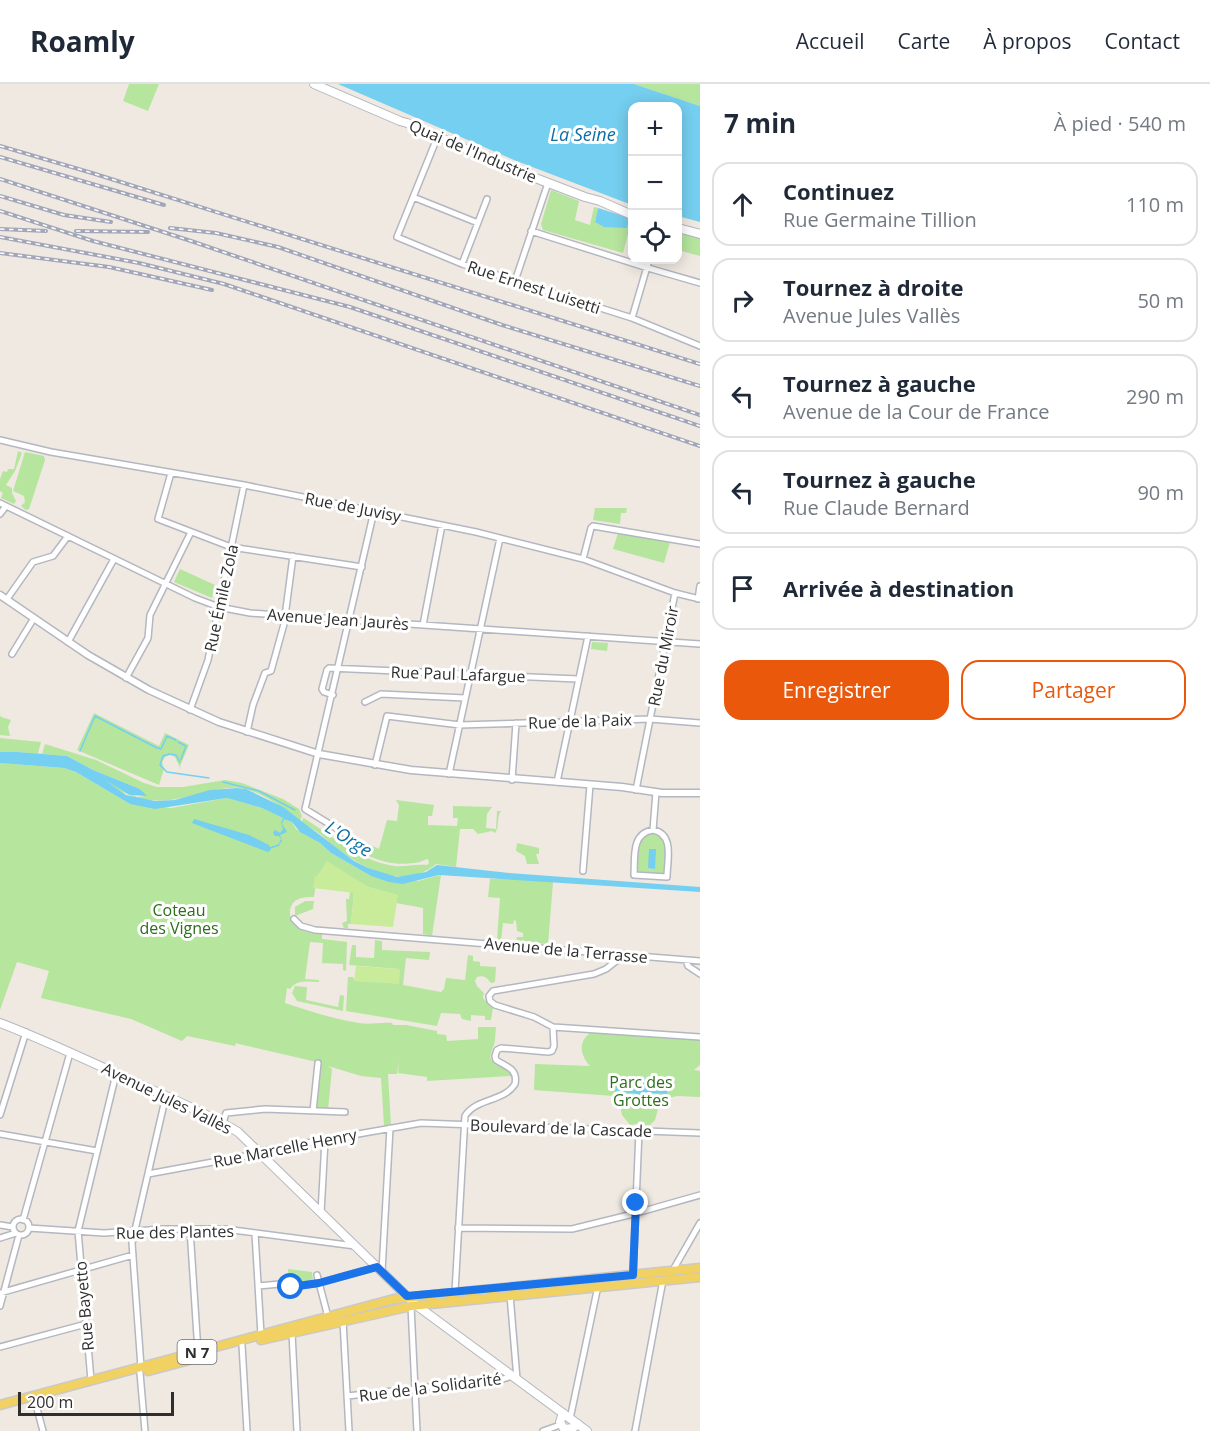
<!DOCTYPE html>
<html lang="fr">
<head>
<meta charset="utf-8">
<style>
	body { margin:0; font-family:"Open Sans",sans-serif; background:#f6f6f7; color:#1f2937 }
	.controls { position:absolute; right:18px; top:18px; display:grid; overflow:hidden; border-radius:12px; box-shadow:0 3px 15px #0003 }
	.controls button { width:54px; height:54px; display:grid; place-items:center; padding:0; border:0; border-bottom:2px solid #e0e1e3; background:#fff; color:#1f2937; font:30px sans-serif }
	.scale { position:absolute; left:18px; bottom:15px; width:156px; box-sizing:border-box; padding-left:6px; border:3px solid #2e2e2e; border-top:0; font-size:16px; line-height:21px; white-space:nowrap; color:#2e2e2e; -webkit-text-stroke:4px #fff; paint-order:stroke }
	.stop { position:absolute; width:18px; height:18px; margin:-14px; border:4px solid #1a73e8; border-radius:50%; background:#fff }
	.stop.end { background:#1a73e8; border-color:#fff; box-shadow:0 2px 6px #0008 }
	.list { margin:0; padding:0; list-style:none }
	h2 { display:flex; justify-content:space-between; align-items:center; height:78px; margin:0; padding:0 24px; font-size:26px }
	h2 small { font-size:20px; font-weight:400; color:#747a83 }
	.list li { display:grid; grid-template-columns:39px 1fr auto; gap:18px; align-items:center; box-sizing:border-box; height:84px; margin:0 12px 12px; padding:0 12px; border:2px solid #e0e1e3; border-radius:18px }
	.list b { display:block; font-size:22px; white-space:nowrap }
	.list p { margin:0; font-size:20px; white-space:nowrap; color:#747a83 }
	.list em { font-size:20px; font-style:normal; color:#747a83 }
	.actions { display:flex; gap:12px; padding:18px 24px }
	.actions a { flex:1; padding:14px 0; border:2px solid #ea580c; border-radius:18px; text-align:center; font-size:21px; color:#ea580c }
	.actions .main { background:#ea580c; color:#fff }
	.icon { flex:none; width:33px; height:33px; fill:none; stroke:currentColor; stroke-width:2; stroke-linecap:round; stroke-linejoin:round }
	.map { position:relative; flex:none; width:700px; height:1347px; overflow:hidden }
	header { display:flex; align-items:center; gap:36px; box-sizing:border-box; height:84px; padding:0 30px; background:#fff; border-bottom:2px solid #e0e1e3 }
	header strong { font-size:28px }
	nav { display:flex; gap:33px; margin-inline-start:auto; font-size:21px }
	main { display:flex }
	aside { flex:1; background:#fff }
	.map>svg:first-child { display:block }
	.green { fill:#b6e59e }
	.pitch { fill:#c9ec9a }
	.water { fill:#75cff0 }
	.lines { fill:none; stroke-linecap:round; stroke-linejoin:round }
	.stream { stroke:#75cff0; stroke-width:1.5 }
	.minor-casing { stroke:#b4b7c1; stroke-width:8 }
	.tertiary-casing { stroke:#b4b7c1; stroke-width:9 }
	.secondary-casing { stroke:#b4b7c1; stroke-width:10 }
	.primary-casing { stroke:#c9c9c9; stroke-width:11 }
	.minor { stroke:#fff; stroke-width:5 }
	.tertiary { stroke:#fff; stroke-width:6 }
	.secondary { stroke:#fff; stroke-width:8 }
	.primary { stroke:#f2d163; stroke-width:8 }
	.rail-casing { stroke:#a3a6b8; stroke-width:4 }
	.rail { stroke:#fff; stroke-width:1.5; stroke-dasharray:4.5; stroke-linecap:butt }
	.route { stroke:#1a73e8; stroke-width:8 }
	.labels { text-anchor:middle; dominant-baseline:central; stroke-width:6; stroke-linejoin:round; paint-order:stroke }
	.shield { fill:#fff; stroke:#6d6d6d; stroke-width:1.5 }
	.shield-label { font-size:15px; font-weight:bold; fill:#2e2e2e }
	.street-label { font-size:16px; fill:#2e2e2e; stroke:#fff }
	.park-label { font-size:16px; fill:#2c6e1b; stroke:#fff }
	.water-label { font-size:18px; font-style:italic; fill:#0d6fa3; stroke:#fff }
</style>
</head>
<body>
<header>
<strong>Roamly</strong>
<nav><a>Accueil</a><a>Carte</a><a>À propos</a><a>Contact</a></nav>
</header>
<main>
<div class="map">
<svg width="700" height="1347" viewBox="0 0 700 1347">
	<rect width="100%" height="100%" fill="#efe9e1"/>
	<path class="green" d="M129,0H159L148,27L123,17Z
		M634,0H700V22Z
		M551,106L579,117L575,136L590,141L594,123L598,124L595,138L632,135L623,169L543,146L541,140Z
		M678,148L700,153V172L678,166Z
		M18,367L22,369L15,387L6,401L12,404V409L16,417L14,420L1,414L3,409L0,407V395L3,387L7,388L8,385H14Z
		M25,368L44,372L45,376L29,425L26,426L21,422L25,418L24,412L13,407Z
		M595,424H627L626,429H621L620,440L593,436Z
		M618,449L670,458L664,479L613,465Z
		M180,485L215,501L212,514L174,498Z
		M592,558L608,559L607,567L591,565Z
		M94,629L159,662L165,649L189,661L180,682L181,686L175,673L170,671L165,673L162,678L164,685L159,701L77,666Z
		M0,631L1,633L11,636L8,643L10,652L0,651Z
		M0,654L41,658L38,669L42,670L45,660L96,676L144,699L157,703H183L225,696L242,699L283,715L299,725L302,732L300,737C283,724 262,707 240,704C217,702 197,712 176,715C149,720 123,713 103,695L137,713L146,712L140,705L93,686L67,672L18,668H0Z
		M0,679L64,684L76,688L130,720L171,724L227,714L262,724L292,738L296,745L320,759L331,769L371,792L418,797L441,791L432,852L423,850V824L396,819L397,811L368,803L327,778L317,793L314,813C308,813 300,813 295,817C285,826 291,842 302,846C307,849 316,849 322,850V855L347,858L346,887L343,886V880L322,879L323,859L310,858L305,895L319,896V898C309,898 297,895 290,905L287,904L285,919C309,927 334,935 359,939C370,941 381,938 392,939L393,941H406L437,947V950L446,951L447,957L478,955V943H496C495,949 496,958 493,963C491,970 487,975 496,980C502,984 508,985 512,992L427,997V993L398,989L399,977L397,990H388L391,1041L384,1042L381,994L361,992L328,982L332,985L328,1026L317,1025L321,979L239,960L236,959L235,962L187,952L182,957L131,935L41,914L49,887L17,878L0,926Z
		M396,716L434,721L432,732H428V741L457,742L458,734H453V722L492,723L487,730L486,744L496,745L497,727H501C496,734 500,743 495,749L492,747L478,750L473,745H460L456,783L436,780C398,812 351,777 321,751C315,746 308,743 302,738L303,734L305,735C333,752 360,777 394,782C405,783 416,780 427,781L429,779L428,775C423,776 419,779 414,779C385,783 363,771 340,754L342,750L346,749L379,765L387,736L397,737L399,721Z
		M653,748L660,751L665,760L667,761L664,791L637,788L638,759H640L643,752Z
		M517,759L539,764V770H536L539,780H527L525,772L516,767Z
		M512,794L553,798L548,860L516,858L517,853H523V849L517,847L516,837L514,836L513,840L503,839L501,857L497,856L500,814L488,813L490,795Z
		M350,808H354L351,840H348V844H344L342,839L347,837L346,815H349Z
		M305,817H314L313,825L295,832V823Z
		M375,856L382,857V866L430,868L429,876L406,874L403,901L441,908L444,905L446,894L465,896L468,871L473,872V877L480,878V882L496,883L495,898L491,899C487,894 484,891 477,893L475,897L477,902L484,909L483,914L493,924L491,936H485V932L471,931V937L462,935L460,930L441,929L437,942L346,927L348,893H353L355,897L399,899V885L349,881L352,861H356V873L374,874Z
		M295,902L307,903L306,916L338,923L340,911L344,912L343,927L297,917L292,909Z
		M590,949L700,956V981L694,986L700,987V1013L677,1012L665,1015L659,1021L655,1036L649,1042H644L642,1039L630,1041L622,1031L619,1016L613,1012L534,1006L535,980L590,982C581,972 577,959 590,949Z
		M288,1185L312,1188L313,1196L289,1200Z"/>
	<path class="pitch" d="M327,777L368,803L398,811L393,843L351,840L354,809L313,804L315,792H318Z
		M356,882L400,885L399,900L354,897Z"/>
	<path class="water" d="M338,0H634L700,22V138L678,132V22H632V121L514,76Z
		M598,124L630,134L627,144L604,143L595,138Z
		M0,668H18L67,672L93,686L140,705L147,712L130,711L105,696L126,711L155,717L175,716L210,706L237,704L246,705L283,723L354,777L368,784L397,793L426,788L437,781L509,789L700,803V808L439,791L403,800L389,798L371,792L331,769L320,759L300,748L292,738L284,735L282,740L287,748L280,751L282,757L278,762L281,755L279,752H275L273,749L275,746L280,749L283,745L281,739L283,734L262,724L227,714L155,725L130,720L76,688L64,684L0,679Z
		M194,735L249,751L269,761L271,766L268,768L260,765L192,739Z
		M649,765H656L655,785L648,784Z
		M641,993C652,995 657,1004 667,1005V1010L653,1009L644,1014L640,1013L634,1009L615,1008L616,1003C625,1003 630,994 641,993Z"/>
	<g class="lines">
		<path class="stream" d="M178,658L186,662L181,675
			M158,664L161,665L167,652L176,656
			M80,667L95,632L157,664
			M180,678L176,671L169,670L163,672L160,681L167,688L209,694
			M223,698L259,707L295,726
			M270,764L279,761"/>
		<g class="minor-casing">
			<path id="minor" d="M437,54L397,153L462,180L632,234L700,262
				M413,113L478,139
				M531,147L648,184L700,199
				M462,180L487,115
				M515,197L548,99
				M632,234L649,176
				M0,356L51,368L244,401L476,448L583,475L675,509L700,515
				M171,389L158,435L231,463L362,483
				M0,419L195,514L219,523L250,529L700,560
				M0,430L6,422
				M583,475L591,444L593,442L700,460
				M7,515L33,478L53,472L68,452
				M698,515L700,502
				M423,541L442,441
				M68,558L114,475
				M12,570L34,534
				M126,594L148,554L150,531L191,448
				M333,611L324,608L322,605L327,586L329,584L578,595
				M365,618L381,610L465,614
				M190,626L208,576L244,401
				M247,648L253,621L265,589L271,587L284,540L293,472
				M375,681L387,632L460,641L650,635L700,639
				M449,690L500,454
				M512,696L516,639
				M557,698L588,552
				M636,706L675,509
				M653,746C675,750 667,777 667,793L634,791C635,774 631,749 653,746Z
				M653,746L656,708
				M344,749L305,725L374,427
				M583,787L590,701
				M294,835L301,842L315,846L700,877
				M686,876L688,882L700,890
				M553,943L700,953
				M313,1027L318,979
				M0,1031L26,948
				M223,1039L226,1029L265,1025L345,1028
				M0,1050L97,1067
				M148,1090L251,1071L255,1068L421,1039L700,1049
				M321,1129L325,1056
				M13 1143a8 8 0 1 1 16 0a8 8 0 1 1-16 0Z
				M23,1136L70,969
				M0,1141L13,1143
				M29,1144L104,1149L164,1145H225L355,1162
				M458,1144L572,1145L633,1130L700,1111
				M190,1145L198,1268
				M255,1149L261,1251
				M0,1154L16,1149
				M673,1186L700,1139
				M382,1187L390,1044
				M317,1191L328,1233
				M633,1191L639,1047
				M258,1202L280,1200L291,1203L319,1199L377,1183
				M455,1208L465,1032C476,1014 504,1018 515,1000C518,985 507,983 496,976L495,972L497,966L501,964L548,968L552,967L554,962L553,943L534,933L495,921L490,917L489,912L493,907L499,906L594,890L606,885L625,870
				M0,1209L133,1171
				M510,1211L517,1295
				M0,1222L19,1151
				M411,1222L417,1347
				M343,1237L349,1347
				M292,1249L297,1347
				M242,1261L247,1347
				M0,1263L86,1240
				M141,1283L132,1159L164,1020L168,1014
				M140,1289L145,1347
				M91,1296L78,1147L116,990
				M347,1312L503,1295L512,1292
				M35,1317L43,1347
				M570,1335L598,1202
				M543,1347L560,1341
				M635,1347L663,1196"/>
		</g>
		<g class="tertiary-casing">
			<path id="tertiary" d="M0,511L88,571L149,606L219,638L319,670L411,686L622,703L662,709H700"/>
		</g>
		<g class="secondary-casing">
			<path id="secondary" d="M314,0L400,37L407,39L504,82L585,113L600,117L632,131
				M678,144L700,150
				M0,939C47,957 93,979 139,1000C172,1015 207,1029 238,1048L416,1221L587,1347
				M563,1329L560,1338L564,1345L573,1344L578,1340"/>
		</g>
		<g class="primary-casing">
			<path id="primary" d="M261,1256L411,1222L700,1193
				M148,1287L208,1271
				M0,1321L394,1215L700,1184"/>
		</g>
		<use href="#minor" class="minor"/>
		<use href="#tertiary" class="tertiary"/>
		<use href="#secondary" class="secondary"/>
		<use href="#primary" class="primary"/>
		<g class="rail-casing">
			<path id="rail" d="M0,62L92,89L700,280
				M0,73L164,121
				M0,95L191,157L700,331
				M0,112L64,131L111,138
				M0,127L93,157L350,223L700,342
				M170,144L216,149L278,163L502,241L700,302
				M0,145L46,147
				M76,147L148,148
				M0,153L139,179L224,200L700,362
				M0,169L109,183L212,206"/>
		</g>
		<use href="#rail" class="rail"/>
	</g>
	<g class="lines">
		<path class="route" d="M291,1203L319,1199L377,1183L407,1212L633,1191L636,1119"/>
	</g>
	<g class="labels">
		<rect class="shield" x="177.5" y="1256" width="39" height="24" rx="4.5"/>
		<g class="shield-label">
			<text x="197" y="1268">N 7</text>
		</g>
		<g class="street-label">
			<text transform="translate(473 67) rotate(23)">Quai de l'Industrie</text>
			<text transform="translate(534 203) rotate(18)">Rue Ernest Luisetti</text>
			<text transform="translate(353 423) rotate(11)">Rue de Juvisy</text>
			<text transform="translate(221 514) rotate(-78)">Rue Émile Zola</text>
			<text transform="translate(338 535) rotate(4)">Avenue Jean Jaurès</text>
			<text transform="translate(663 572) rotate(-79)">Rue du Miroir</text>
			<text transform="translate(458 590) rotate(2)">Rue Paul Lafargue</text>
			<text transform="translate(580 637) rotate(-2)">Rue de la Paix</text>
			<text transform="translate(566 866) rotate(5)">Avenue de la Terrasse</text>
			<text transform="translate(167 1014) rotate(26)">Avenue Jules Vallès</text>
			<text transform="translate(561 1044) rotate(2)">Boulevard de la Cascade</text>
			<text transform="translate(285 1064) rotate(-11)">Rue Marcelle Henry</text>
			<text transform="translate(175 1148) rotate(-1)">Rue des Plantes</text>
			<text transform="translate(84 1222) rotate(-95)">Rue Bayetto</text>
			<text transform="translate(430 1303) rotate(-7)">Rue de la Solidarité</text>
		</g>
		<g class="park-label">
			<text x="179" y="826">Coteau<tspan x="179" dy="18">des Vignes</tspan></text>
			<text x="641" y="998">Parc des<tspan x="641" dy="18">Grottes</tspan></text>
		</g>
		<g class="water-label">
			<text x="583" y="50">La Seine</text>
			<text transform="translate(349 754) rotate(32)">L'Orge</text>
		</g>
	</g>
</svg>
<div class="controls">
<button>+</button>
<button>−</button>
<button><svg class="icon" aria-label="locate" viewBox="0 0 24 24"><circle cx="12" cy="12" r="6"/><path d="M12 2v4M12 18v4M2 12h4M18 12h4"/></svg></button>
</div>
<div class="scale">200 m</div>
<div class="stop" style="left:291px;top:1203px"></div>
<div class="stop end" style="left:636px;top:1119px"></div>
</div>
<aside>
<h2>7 min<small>À pied · 540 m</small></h2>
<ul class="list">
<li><svg class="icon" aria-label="ahead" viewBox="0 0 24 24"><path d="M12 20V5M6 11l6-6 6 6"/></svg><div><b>Continuez</b><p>Rue Germaine Tillion</p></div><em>110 m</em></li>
<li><svg class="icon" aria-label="right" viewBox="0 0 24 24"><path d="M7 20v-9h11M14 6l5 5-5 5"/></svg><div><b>Tournez à droite</b><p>Avenue Jules Vallès</p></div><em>50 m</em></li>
<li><svg class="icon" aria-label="left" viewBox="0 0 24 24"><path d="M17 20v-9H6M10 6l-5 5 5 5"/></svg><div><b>Tournez à gauche</b><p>Avenue de la Cour de France</p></div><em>290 m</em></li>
<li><svg class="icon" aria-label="left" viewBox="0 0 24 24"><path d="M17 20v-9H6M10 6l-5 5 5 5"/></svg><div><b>Tournez à gauche</b><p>Rue Claude Bernard</p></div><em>90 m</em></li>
<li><svg class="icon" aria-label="arrive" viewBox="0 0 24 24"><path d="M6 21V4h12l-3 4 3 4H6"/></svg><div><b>Arrivée à destination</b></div></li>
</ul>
<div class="actions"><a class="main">Enregistrer</a><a>Partager</a></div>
</aside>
</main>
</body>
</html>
